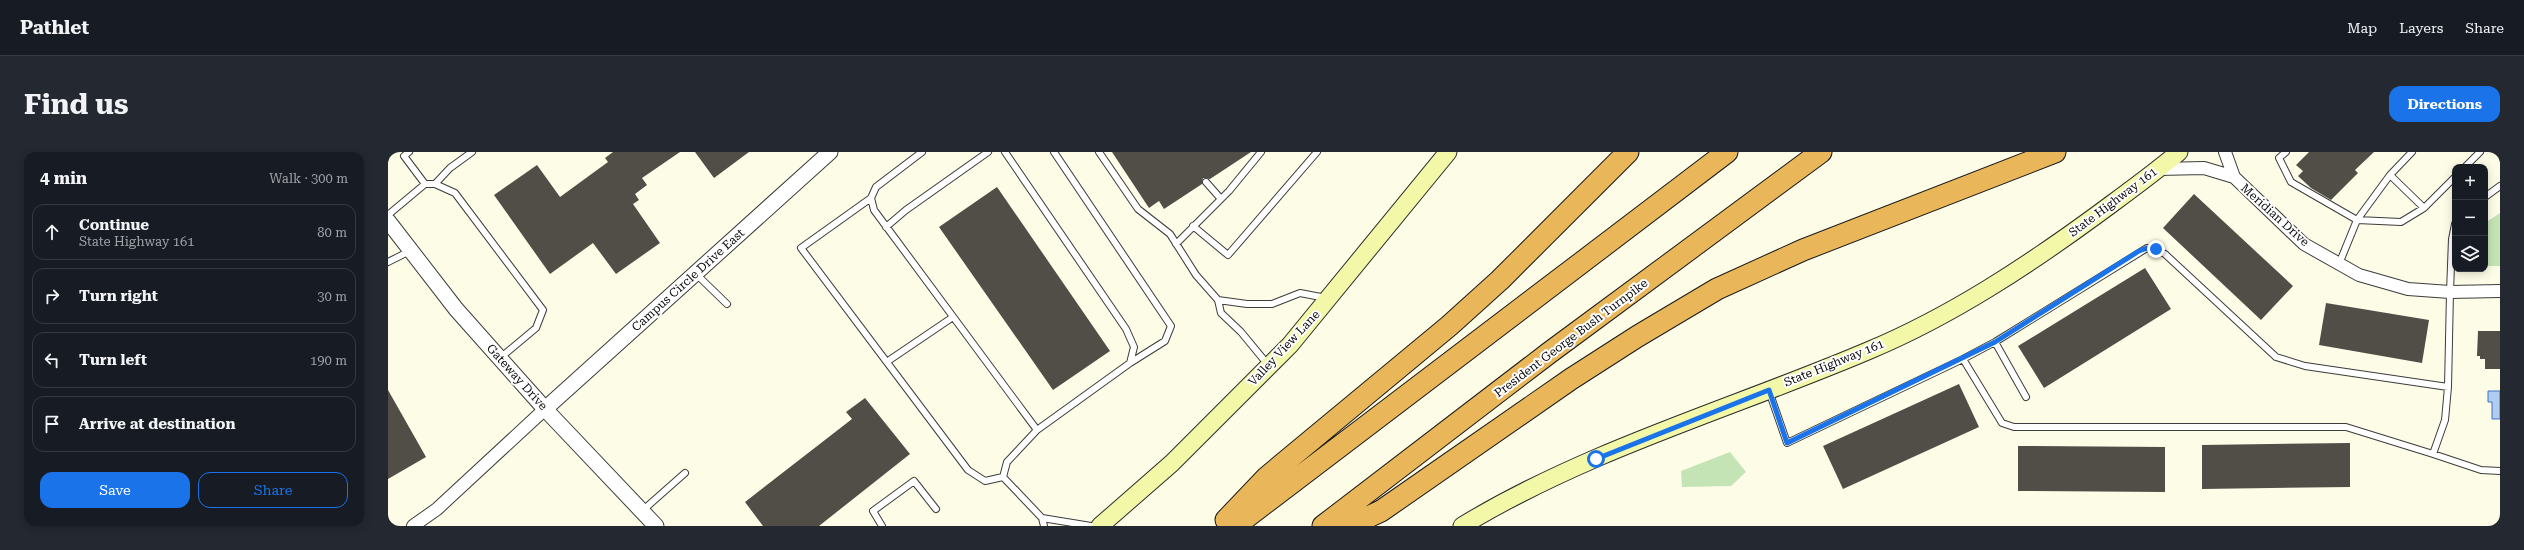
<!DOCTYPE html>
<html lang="en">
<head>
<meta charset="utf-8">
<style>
	body { margin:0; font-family:"Roboto Serif",serif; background:#242831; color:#f1f3f6 }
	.controls { position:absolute; right:12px; top:12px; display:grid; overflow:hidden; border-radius:8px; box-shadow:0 2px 10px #0003 }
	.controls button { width:36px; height:36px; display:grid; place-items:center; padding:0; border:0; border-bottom:1px solid #363941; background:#171b24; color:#f1f3f6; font:20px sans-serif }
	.stop { position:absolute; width:12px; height:12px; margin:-9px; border:3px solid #1a73e8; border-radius:50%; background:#fff }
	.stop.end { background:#1a73e8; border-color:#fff; box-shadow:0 1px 4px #0008 }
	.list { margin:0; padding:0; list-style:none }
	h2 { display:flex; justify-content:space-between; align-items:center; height:52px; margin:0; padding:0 16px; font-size:17px }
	h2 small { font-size:13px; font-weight:400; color:#9ea1a6 }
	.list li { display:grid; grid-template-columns:26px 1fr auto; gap:12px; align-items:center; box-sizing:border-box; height:56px; margin:0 8px 8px; padding:0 8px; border:1px solid #363941; border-radius:12px }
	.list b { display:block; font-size:15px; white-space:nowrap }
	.list p { margin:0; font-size:13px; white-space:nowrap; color:#9ea1a6 }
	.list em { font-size:13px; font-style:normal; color:#9ea1a6 }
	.actions { display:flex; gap:8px; padding:12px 16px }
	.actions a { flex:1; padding:9px 0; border:1px solid #1a73e8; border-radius:12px; text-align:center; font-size:14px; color:#1a73e8 }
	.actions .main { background:#1a73e8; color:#fff }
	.icon { flex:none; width:22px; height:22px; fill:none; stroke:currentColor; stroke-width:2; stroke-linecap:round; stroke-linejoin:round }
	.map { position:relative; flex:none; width:2112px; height:374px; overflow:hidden; border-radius:12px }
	header { display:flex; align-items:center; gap:24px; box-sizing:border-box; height:56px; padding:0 20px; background:#171b24; border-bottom:1px solid #363941 }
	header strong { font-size:19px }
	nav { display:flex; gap:22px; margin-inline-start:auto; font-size:14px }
	.intro { display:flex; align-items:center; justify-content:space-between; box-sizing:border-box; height:96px; padding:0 24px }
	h1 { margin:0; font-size:28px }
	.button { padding:10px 18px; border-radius:12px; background:#1a73e8; color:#fff; font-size:14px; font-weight:700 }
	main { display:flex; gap:24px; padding:0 24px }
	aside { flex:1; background:#171b24; border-radius:12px; box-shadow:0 2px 10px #0003 }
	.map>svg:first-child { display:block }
	.green { fill:#c4e4b5 }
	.water { fill:#b0ccf0; stroke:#3e73c1 }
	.building { fill:#514d47 }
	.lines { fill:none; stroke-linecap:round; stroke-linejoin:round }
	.service-casing { stroke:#3c3c3c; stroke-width:8 }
	.minor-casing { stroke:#3c3c3c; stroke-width:14 }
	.tertiary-casing { stroke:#3c3c3c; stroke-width:17 }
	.secondary-casing { stroke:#2b2b2b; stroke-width:19 }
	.motorway-casing { stroke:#1a1a1a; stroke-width:23 }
	.service { stroke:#fff; stroke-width:6 }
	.minor { stroke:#fff; stroke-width:12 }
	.tertiary { stroke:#fff; stroke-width:15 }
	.secondary { stroke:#f2f8a7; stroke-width:17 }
	.motorway { stroke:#e9b75a; stroke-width:21 }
	.route { stroke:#1a73e8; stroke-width:5 }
	.labels { text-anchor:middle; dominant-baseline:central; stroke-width:4; stroke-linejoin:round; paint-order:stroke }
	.street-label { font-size:12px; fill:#090909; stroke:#fff }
</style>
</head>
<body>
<header>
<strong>Pathlet</strong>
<nav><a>Map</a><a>Layers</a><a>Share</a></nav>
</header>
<div class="intro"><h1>Find us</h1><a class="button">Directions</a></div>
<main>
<aside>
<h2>4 min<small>Walk · 300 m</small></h2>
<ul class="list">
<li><svg class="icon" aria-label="ahead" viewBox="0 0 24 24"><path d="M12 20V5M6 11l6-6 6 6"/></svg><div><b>Continue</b><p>State Highway 161</p></div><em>80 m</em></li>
<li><svg class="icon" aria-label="right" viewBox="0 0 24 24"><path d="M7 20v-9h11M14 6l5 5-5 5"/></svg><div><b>Turn right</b></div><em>30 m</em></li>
<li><svg class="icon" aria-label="left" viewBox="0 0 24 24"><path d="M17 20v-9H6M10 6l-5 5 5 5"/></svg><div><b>Turn left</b></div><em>190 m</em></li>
<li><svg class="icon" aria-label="arrive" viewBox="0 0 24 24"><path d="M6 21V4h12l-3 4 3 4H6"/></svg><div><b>Arrive at destination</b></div></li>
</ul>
<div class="actions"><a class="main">Save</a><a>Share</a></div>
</aside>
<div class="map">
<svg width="2112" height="374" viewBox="0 0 2112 374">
	<rect width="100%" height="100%" fill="#fdfde7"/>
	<path class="green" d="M2112,61V114H2097V71Z
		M1342,300L1358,320L1343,334L1294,335L1293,319Z"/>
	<path class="water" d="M2100,239H2112V267H2104V250H2100Z"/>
	<path class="building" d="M225,0H292L254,26L259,33L247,42L251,48L245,52L272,91L228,122L205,91L162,122L106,43L149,13L172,45L220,10L217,6Z
		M307,0H361L326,26Z
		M724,0H863L822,27L815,26L814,32L776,57L771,49L761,56Z
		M1921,0H1986L1967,18L1970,21L1943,48L1923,36L1910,24L1915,19L1908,13Z
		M609,35L722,199L665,238L551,75Z
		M1806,42L1905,134L1873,168L1775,76Z
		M1757,116L1783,157L1656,236L1630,194Z
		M1938,151L2041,168L2034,211L1931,193Z
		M2090,179H2112V217H2097V207H2092V204H2089Z
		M1571,232L1591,275L1455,337L1435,294Z
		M0,238L38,305L0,327Z
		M477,246L522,302L431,374H375L357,350L464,267L458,260Z
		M1962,291V335L1814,337V293Z
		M1630,294L1777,295V340L1630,339Z"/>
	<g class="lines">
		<g class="service-casing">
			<path id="service" d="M534,0L488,35L483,46L486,58L649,278
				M617,0L738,177L746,195L742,211L649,278L619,310L615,325L654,366
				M666,0L783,174L777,189L742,211
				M711,0L750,57L782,82L808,123L830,148L833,161L853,180L881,214
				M1898,0L1891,6L1903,30L1969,68L2002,23L2036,56
				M2077,15L2092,0
				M2002,23L2024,0
				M818,30L833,47
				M37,32H47L67,41L155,158L148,176L112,206
				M47,32L62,16L84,0
				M2097,45L2112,34
				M483,46L413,96L580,318L597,329L615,325
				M0,63L37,32L16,4L21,0
				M805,74L840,103L929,0
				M498,75L518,58L600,0
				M788,92L841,39L873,0
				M0,110L22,99
				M1951,112L1969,68L2013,70L2036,56L2067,25
				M307,121L339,152
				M830,148L859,152H884L912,141L938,146
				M1607,190L1638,245
				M500,209L565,165
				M2060,235L1917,214L1888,205L1777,102L1768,97L1759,96L1607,190L1575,207L1614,271L1626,275H1958L2045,302L2057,268L2060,235L2062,140L2064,87L2067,72
				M1381,239L1399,291L1575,207
				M2045,302L2093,318L2112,319
				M254,359L297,321
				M494,374L485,359L526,329L548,357
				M656,374L654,366L703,374"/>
		</g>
		<g class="minor-casing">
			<path id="minor" d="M1837,0L1846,25
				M1770,17L1816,16L1846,25L1916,92L1971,123L2020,137L2062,140L2112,139
				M25,374L49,357L157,257"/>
		</g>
		<g class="tertiary-casing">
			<path id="tertiary" d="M0,69L68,157L157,257L268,374
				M157,257L442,0"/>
		</g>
		<g class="secondary-casing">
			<path id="secondary" d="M712,374L784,311L902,193L1060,0
				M1074,374C1201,297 1346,256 1482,198C1563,164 1639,114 1710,62C1737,42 1765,22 1791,0"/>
		</g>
		<g class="motorway-casing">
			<path id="motorway" d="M838,368L879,325L1061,174L1112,128L1240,0
				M847,374L1339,0
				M935,374L1161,201L1433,0
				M961,374L993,359L1183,227L1250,184L1329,137L1415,98L1667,0"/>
		</g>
		<use href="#service" class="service"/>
		<use href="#minor" class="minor"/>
		<use href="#tertiary" class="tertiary"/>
		<use href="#secondary" class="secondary"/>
		<use href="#motorway" class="motorway"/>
	</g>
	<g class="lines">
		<path class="route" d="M1208,307L1381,238L1399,291L1607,190L1751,99L1759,96L1768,97"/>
	</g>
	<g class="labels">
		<g class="street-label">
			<text transform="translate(1725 50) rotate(-37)">State Highway 161</text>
			<text transform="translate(1887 63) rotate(42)">Meridian Drive</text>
			<text transform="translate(300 128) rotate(-42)">Campus Circle Drive East</text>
			<text transform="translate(1183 186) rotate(-37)">President George Bush Turnpike</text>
			<text transform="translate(896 196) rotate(-47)">Valley View Lane</text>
			<text transform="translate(1446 211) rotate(-22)">State Highway 161</text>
			<text transform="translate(129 225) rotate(48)">Gateway Drive</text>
		</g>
	</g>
</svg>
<div class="controls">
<button>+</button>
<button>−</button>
<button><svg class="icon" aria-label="layers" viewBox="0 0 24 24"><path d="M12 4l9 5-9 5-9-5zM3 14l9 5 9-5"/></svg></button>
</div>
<div class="stop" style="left:1208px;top:307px"></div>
<div class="stop end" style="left:1768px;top:97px"></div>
</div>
</main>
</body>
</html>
